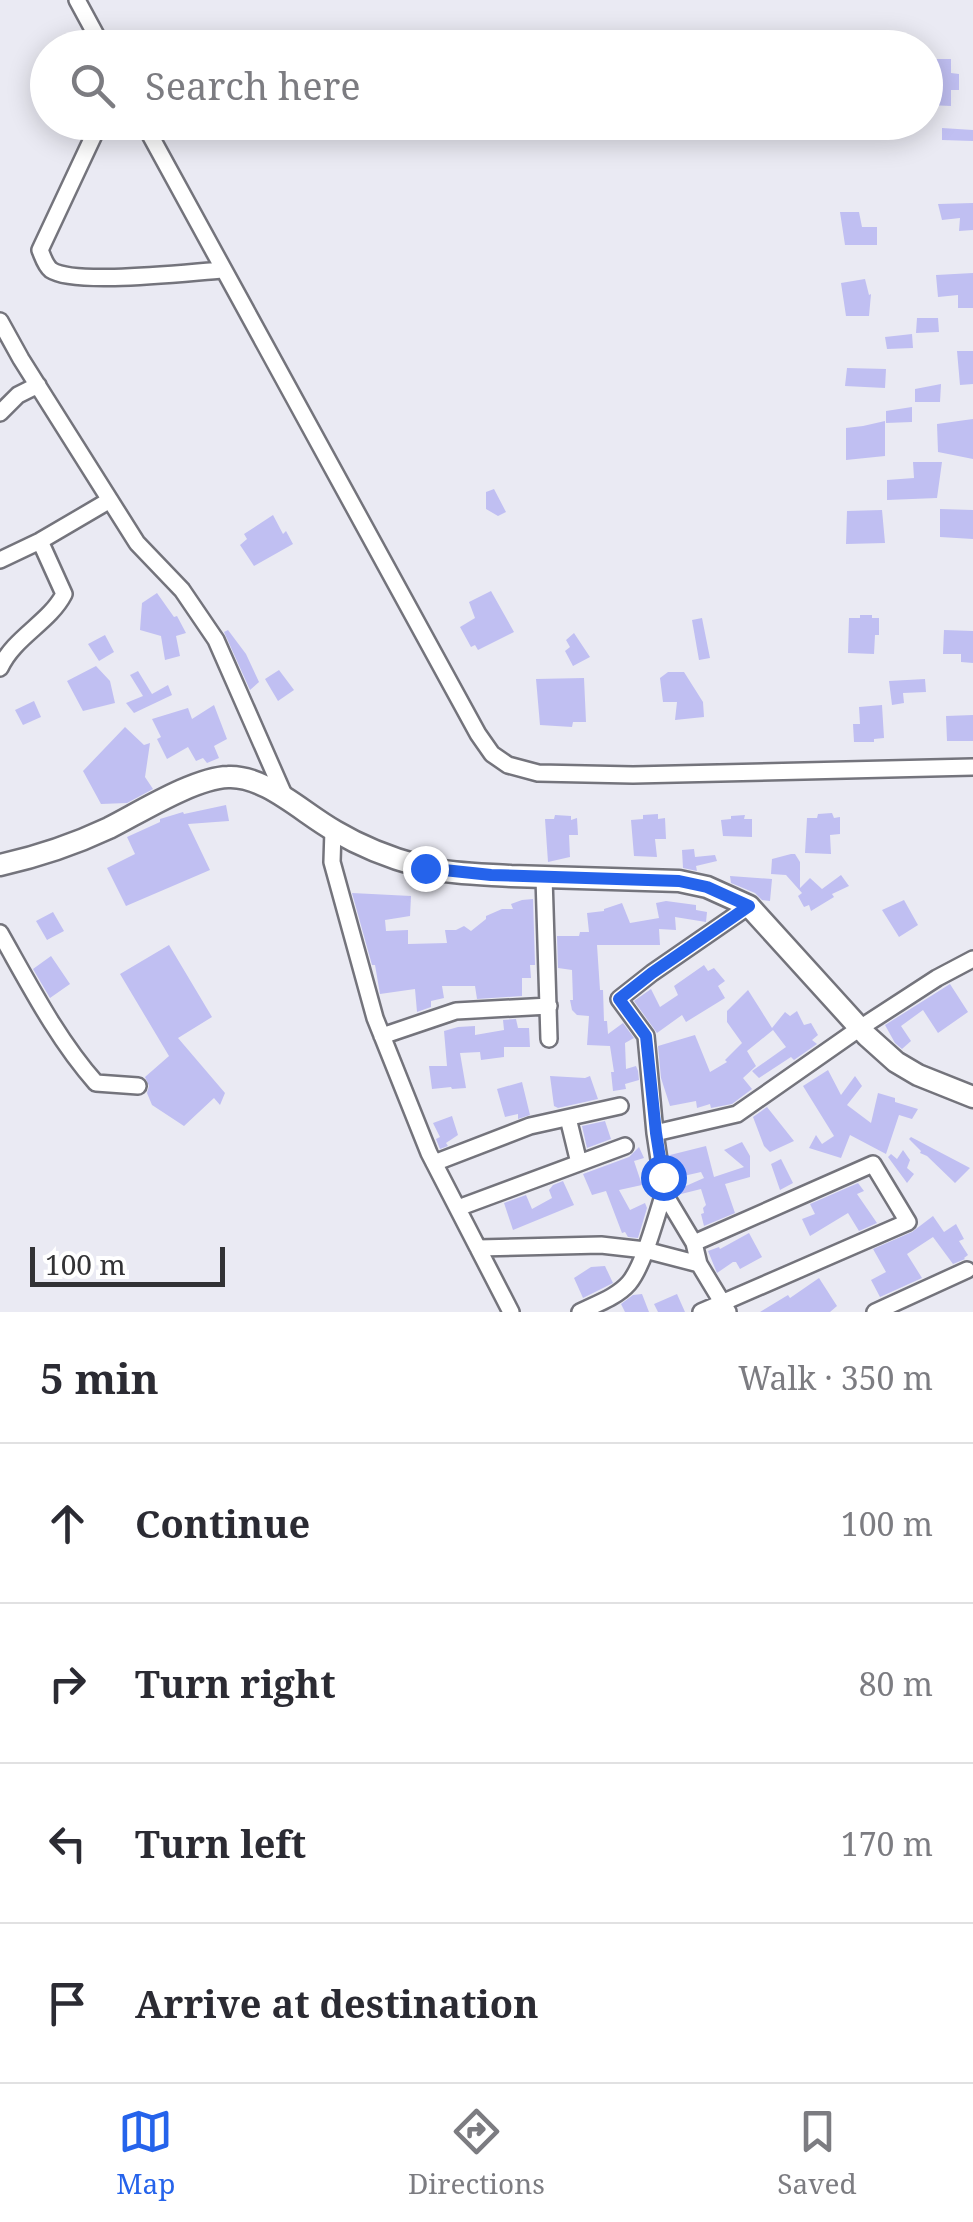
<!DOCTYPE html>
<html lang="en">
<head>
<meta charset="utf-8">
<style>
	body { margin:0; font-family:"Noto Serif",serif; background:#f7f7f7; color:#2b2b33 }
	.scale { position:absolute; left:30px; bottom:25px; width:195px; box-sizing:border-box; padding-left:10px; border:5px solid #323235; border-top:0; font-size:28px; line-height:35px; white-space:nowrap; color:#323235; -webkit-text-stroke:8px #fff; paint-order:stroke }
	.stop { position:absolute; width:30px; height:30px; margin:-22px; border:8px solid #2563eb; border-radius:50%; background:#fff }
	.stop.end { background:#2563eb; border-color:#fff; box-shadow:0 2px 10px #0008 }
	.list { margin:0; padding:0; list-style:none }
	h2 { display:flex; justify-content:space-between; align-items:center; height:130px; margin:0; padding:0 40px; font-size:42px }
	h2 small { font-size:32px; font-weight:400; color:#7c7c81 }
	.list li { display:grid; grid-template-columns:65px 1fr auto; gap:30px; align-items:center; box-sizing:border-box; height:160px; padding:0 40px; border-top:2px solid #e1e1e2 }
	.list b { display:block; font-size:38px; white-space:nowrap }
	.list em { font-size:32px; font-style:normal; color:#7c7c81 }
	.icon { flex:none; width:55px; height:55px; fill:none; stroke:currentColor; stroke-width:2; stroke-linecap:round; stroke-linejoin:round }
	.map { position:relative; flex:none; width:973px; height:1312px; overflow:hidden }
	.search { position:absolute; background:#fff; box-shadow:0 5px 25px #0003; left:30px; right:30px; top:30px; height:110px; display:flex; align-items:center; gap:25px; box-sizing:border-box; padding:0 35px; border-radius:55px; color:#7c7c81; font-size:38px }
	.sheet { height:770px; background:#fff }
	nav { display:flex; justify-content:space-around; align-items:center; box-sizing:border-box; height:140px; border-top:2px solid #e1e1e2; background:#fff; font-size:28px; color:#7c7c81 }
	nav a { display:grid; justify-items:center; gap:5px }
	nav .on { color:#2563eb }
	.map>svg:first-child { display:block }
	.building { fill:#c0bff2 }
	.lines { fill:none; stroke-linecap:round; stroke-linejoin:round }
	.minor-casing { stroke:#74747c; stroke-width:20 }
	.tertiary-casing { stroke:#74747c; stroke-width:25 }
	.minor { stroke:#fff; stroke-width:15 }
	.tertiary { stroke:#fff; stroke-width:20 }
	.route { stroke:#2563eb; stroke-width:12 }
</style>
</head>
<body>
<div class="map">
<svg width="973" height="1312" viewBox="0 0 973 1312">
	<rect width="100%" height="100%" fill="#eaeaf3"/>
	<path class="building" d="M929,59H951V73L959,74V90H951V106L929,105V93H926V73H929Z
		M942,128L973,130V141L942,140Z
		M973,203V230L959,231L960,218L942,220L938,204Z
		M840,212H859L862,227H877V245H845Z
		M973,273V308H958V295L938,297L936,275Z
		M865,279L869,295L871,294L869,316H846L841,283Z
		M917,318H938L939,332L916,333Z
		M912,334L913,348L887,349L885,337Z
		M957,351H973V384L960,385Z
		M847,368L886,369L885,388L845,386Z
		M941,384L940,402H915V389Z
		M912,407V422L886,423V411Z
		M973,419V459L938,452L937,424Z
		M885,421V456L846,460V428L863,426Z
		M913,462H942L937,498L887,500V480L914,478Z
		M494,489L506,512L498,516L486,509V492Z
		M940,509L973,510V539L940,537Z
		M882,510L885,543L846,544L847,511Z
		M273,515L283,534L286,531L293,544L254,566L240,545L247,539L244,534Z
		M491,591L514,632L478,650L475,645L471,647L460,627L475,618L469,602Z
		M157,593L174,617L177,616L186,633L176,636L180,656L165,660L161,636L140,630L142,603Z
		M860,615H872V618H879V635H875L874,654L848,653L849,618H860Z
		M702,618L710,658L699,660L692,620Z
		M228,630L246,654L259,682L250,690L224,632Z
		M944,630L973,631V663L961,662V654H943Z
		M574,633L590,657L573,666L565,651L570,647L566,640Z
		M105,635L114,652L99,661L88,644Z
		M96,666L110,681L115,703L83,711L67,681Z
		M279,670L294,690L278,701L265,679Z
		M138,671L152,694L168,685L172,695L134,713L126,703L143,696L130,675Z
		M668,672H684L703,702L704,717L675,720L677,702H663L660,678Z
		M584,678L586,722H573L572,727L540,725L536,679Z
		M925,679L926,692L903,693L904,703L892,705L889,681Z
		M34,701L41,717L23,725L15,710Z
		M214,705L227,739L214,746L219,758L207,763L203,758L196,761L188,747L167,759L157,739L161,737L152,719L188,708L192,719Z
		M882,705L884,738L874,739V742H854L853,724H860L859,707Z
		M973,715V741H947L946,716Z
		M125,727L144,745L150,743L145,777L153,789L127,803L101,804L83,771Z
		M226,805L229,821L188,824L210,870L126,906L107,868L135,854L127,837L160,822V819L183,812L184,814Z
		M832,813L834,818L840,817V834L830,835L831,854L805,853L807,818H817L818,814Z
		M658,814V819L665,818L666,839H655L657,857L634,856L631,820L643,819V815Z
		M555,815L571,816V820L577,818L578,835H569L570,857L548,862L545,819H554Z
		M745,815L744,819H752V837L723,836L721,820L731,819V816Z
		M694,849L695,857L715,855L717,861L696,866L697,871L683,868L682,850Z
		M791,854H795L800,862V888L810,878L822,889L841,875L849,886L832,894L834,897L811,911L809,905L804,907L798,896L802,893L786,875L771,874L772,859Z
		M730,876L772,879L770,901L762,900L755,893L731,883Z
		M352,893L411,896L410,916L385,920L386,931L408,930V944L447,943L445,930H456L464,926L471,931L486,919V916L502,909H513L511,904L522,900L533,899L535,965H530L531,978H522V996L477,999L475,986H442L444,998L431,1001V1007L417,1012L415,989L380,994L375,965H372Z
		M904,900L918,925L899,937L882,910Z
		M666,901L696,905V910L707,912L706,922L675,917L676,930L659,929L660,945H597L600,990H603L604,1021H607L608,1034L623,1023L634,1038L625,1043L626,1069L636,1066L638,1071L639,1080L625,1084L626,1089L613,1091L611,1072H614L610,1046L587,1045L589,1016L577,1015L572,1010L570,1000H573L572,970L558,968L557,936H579L580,932H589L587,913L604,911V909L622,903L630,923L659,918L656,903Z
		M53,912L64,931L47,940L36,921Z
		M169,945L212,1017L178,1038L225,1093L220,1105L214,1098L184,1126L152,1105L147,1093L149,1086L145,1077L169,1056L120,974Z
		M51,956L70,984L50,998L33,969Z
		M704,965L708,971L714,968L725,981L718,986L725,998L686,1022L682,1015L657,1033L634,1001L651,989L660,1007L678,995L674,986Z
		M950,984L968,1012L938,1033L923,1010L901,1026L911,1041L902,1049L895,1043L885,1025Z
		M748,990L772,1028L785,1012L790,1016L797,1011L804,1025L811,1023L818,1035L812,1040L817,1044L794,1060L791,1057L759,1078L752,1071L786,1047L773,1030L747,1051L756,1066L743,1078L752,1089L732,1104L711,1108L710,1104L697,1108L696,1101L670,1106L661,1078L658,1046L695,1035L710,1072L727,1062L725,1060L742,1043L727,1022V1011Z
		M516,1019L518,1028H529L530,1047H504V1057L481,1060L480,1052L460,1053L466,1088L452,1089L451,1087L432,1089L429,1066H447L444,1031L458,1027L475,1026V1035L504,1030L503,1020Z
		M828,1070L841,1095L855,1076L862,1086L847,1105L871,1123L878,1093L895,1098V1102L918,1109L912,1119L899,1115L886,1154L850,1135L841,1158L809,1148L816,1135L822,1144L834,1136L803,1086Z
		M550,1076L585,1078L590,1076L598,1099L558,1108L554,1106Z
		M522,1082L530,1115L518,1119V1114L505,1117L497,1089Z
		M767,1107L794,1141L770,1152L764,1146L753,1117Z
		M452,1116L458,1135L446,1143L448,1146L440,1149L436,1139L440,1137L433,1123Z
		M605,1121L611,1139L587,1148L582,1126Z
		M911,1137L970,1168L955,1183L927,1156L920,1153L921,1151L909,1139Z
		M742,1142L750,1156V1177L725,1184L735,1213L704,1226L701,1214L704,1213L703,1208L706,1205L701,1189L681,1194L679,1189L704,1178L701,1172L675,1178L670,1155L706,1146L714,1177L744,1167L724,1150Z
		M639,1147L644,1158L634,1161L642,1185L619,1190L630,1210L645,1203L647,1208L638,1238L628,1237L625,1232L622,1233L606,1191L592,1195L583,1174L629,1157Z
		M903,1150L910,1160L907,1168L914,1174L907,1183L888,1157L891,1154L897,1159Z
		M781,1159L793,1183L780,1190L771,1164Z
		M563,1181L574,1205L513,1230L504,1203L526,1195L532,1209L552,1198L549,1190L553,1185Z
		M858,1183L864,1191L857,1194L877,1223L859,1231L848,1213L810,1236L802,1219L815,1214L810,1204Z
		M933,1216L944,1232L956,1224L964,1239L959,1241L968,1255L964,1258L965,1259L953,1264L933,1237L907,1254L922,1278L880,1297L871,1280L886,1272L873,1249L912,1232Z
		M749,1233L762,1257L740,1269L736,1262H733L717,1273L708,1251L719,1247L720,1249Z
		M605,1266L613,1283L583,1298L574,1278L591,1267Z
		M819,1278L837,1306L830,1312H760L788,1295L790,1298Z
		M642,1294L649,1312H625L621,1304L633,1295Z
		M677,1294L685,1312H658L654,1304Z"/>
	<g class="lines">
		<g class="minor-casing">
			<path id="minor" d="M77,0L103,48
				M100,122L40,250C43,257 45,265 51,270C75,286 190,272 223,270
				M143,122L478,734L492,754L508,765L538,773L633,775L973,767
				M0,321L21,359L137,543L182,590L216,640L285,797
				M0,413L18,395L38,385
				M0,560L40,541L110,500
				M0,668C14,637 49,623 64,594L40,541
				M333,830L332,862L375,1018L429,1153L511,1312
				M544,877L549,1039
				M0,933C29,984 57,1039 96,1083L138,1086
				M382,1036L456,1011L549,1006
				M568,1118L579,1163
				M655,1133L737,1114L860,1028L937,978L973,959
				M434,1163L530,1126L620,1106
				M458,1208L625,1146
				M694,1243L873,1164L908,1222L701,1312
				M478,1248L601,1245L645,1250L699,1264
				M580,1312C596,1304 617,1297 629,1283C644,1265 656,1217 664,1193
				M728,1312L699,1264L694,1243L664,1193L655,1133L646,1036L619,999L652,973L749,906
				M875,1312L967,1270"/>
		</g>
		<g class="tertiary-casing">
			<path id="tertiary" d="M0,865C36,857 75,844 109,828C139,813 194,778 228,777C265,775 304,814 335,831C362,847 390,858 420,866C449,874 481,874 511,876C567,878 623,879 679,881L707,887L749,906L867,1036L896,1062L918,1075L973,1097"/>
		</g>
		<use href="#minor" class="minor"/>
		<use href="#tertiary" class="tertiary"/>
	</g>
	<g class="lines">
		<path class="route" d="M425,868L491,875L679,881L707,887L749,906L652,973L619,999L646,1036L656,1133L663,1177"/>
	</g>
</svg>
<div class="scale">100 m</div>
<div class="stop" style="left:663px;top:1177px"></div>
<div class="stop end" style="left:425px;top:868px"></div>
<div class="search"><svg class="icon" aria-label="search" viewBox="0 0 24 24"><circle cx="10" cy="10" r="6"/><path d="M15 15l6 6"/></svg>Search here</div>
</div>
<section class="sheet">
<h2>5 min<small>Walk · 350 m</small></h2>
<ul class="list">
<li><svg class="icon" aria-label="ahead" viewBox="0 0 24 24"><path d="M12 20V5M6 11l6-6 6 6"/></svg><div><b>Continue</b></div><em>100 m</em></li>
<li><svg class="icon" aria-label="right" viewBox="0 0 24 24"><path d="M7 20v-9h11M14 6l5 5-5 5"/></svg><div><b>Turn right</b></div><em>80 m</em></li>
<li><svg class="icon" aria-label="left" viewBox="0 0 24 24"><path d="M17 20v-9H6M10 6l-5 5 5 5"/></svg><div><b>Turn left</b></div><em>170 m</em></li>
<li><svg class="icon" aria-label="arrive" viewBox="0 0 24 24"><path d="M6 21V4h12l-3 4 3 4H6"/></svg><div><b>Arrive at destination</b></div></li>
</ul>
</section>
<nav>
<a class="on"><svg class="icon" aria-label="map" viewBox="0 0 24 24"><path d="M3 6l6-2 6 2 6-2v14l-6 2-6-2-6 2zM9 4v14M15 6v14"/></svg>Map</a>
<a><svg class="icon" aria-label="directions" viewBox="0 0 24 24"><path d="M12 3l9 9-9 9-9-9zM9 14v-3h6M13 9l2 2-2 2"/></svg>Directions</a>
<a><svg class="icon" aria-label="saved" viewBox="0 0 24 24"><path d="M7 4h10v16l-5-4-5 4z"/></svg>Saved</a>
</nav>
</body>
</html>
